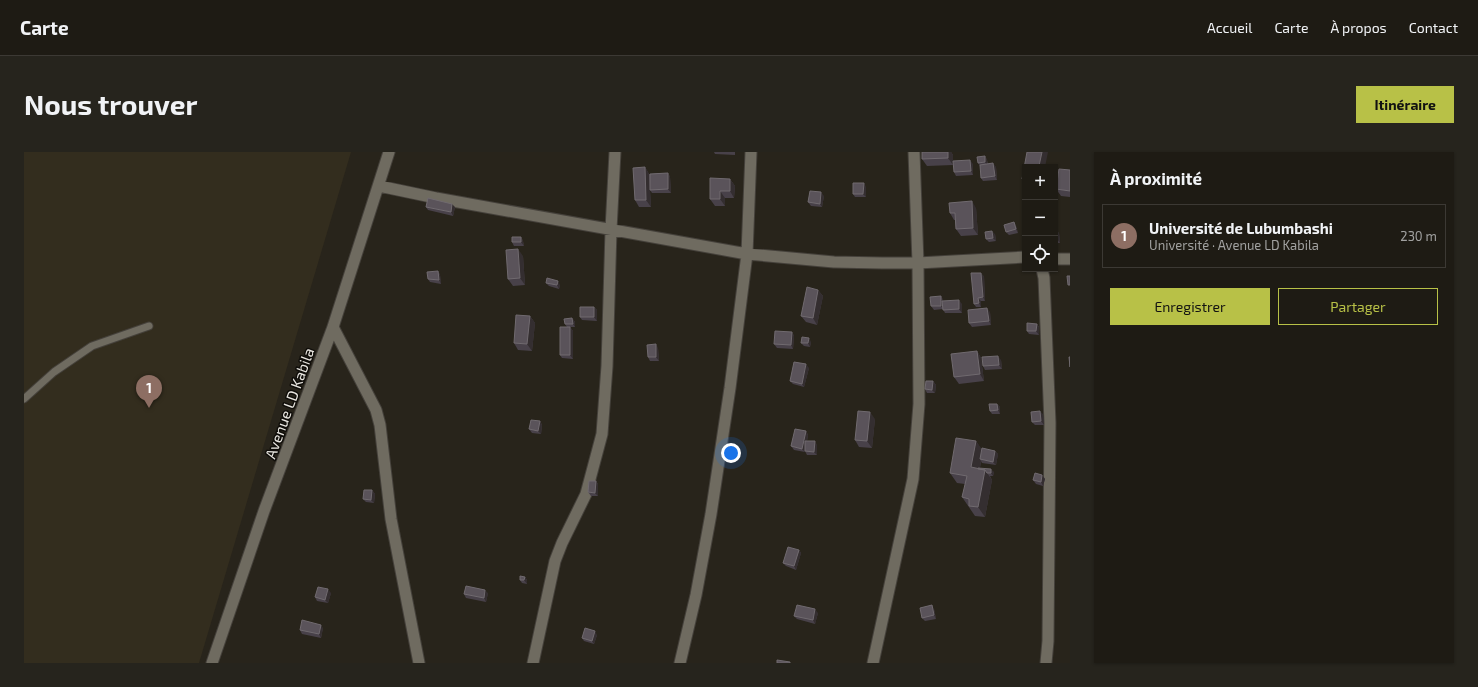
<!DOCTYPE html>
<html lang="fr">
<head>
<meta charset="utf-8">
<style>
	body { margin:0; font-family:"Exo 2",sans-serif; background:#26241d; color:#f1f3f6 }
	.controls { position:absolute; right:12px; top:12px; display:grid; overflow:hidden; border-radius:0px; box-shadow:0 1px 3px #0004 }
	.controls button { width:36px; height:36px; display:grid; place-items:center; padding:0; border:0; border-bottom:1px solid #3c3934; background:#1e1b14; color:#f1f3f6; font:20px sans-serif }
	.you { position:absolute; left:707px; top:301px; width:14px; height:14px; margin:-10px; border:3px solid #fff; border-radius:50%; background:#1a73e8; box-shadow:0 0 0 6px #1a73e833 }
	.badge { display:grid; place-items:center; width:26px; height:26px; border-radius:50%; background:#b8c147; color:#fff; font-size:13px; font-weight:700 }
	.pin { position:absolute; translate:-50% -33px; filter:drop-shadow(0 1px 2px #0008) }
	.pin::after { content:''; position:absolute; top:21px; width:14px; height:12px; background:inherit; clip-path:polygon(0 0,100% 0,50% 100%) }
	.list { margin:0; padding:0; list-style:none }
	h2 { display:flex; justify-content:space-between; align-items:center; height:52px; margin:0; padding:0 16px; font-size:17px }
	h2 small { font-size:13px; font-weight:400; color:#a1a1a0 }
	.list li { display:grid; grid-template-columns:26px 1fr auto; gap:12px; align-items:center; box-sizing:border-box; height:64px; margin:0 8px 8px; padding:0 8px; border:1px solid #3c3934; border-radius:0px }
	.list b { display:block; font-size:15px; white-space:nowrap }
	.list p { margin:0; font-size:13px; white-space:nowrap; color:#a1a1a0 }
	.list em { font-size:13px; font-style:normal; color:#a1a1a0 }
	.actions { display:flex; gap:8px; padding:12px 16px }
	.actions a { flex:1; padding:9px 0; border:1px solid #b8c147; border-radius:0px; text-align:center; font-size:14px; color:#b8c147 }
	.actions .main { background:#b8c147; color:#111 }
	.icon { flex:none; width:22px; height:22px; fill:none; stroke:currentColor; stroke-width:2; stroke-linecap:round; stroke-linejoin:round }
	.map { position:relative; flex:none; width:1046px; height:511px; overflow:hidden; border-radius:0px }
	header { display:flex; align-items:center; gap:24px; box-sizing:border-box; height:56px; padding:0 20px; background:#1e1b14; border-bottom:1px solid #3c3934 }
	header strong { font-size:19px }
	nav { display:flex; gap:22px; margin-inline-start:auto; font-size:14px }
	.intro { display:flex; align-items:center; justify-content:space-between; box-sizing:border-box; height:96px; padding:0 24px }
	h1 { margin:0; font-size:28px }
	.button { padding:10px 18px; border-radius:0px; background:#b8c147; color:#111; font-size:14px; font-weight:700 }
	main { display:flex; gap:24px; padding:0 24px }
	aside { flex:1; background:#1e1b14; border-radius:0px; box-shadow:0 1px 3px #0004 }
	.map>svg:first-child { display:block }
	.built { fill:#332d1e }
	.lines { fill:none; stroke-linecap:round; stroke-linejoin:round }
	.service-casing { stroke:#45413b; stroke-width:9 }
	.minor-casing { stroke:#45413b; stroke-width:13 }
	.service { stroke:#6f6b60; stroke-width:7 }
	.minor { stroke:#6f6b60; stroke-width:11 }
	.wall { fill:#484149 }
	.shaded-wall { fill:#342e30 }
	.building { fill:#5a535a; stroke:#706a6f }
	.labels { text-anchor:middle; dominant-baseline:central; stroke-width:3; stroke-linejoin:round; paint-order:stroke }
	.street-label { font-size:15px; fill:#eae7e1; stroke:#100e0a }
</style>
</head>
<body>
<header>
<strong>Carte</strong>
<nav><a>Accueil</a><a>Carte</a><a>À propos</a><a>Contact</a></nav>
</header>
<div class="intro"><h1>Nous trouver</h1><a class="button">Itinéraire</a></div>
<main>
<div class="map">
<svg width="1046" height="511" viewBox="0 0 1046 511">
	<rect width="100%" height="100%" fill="#28241b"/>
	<path class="built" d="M0,0H327L175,511H0Z"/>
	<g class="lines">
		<g class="service-casing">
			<path id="service" d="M0,247L30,220L68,194L125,174"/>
		</g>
		<g class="minor-casing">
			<path id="minor" d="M355,34L412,46L723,102L810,110L858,111H894L1001,105
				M1031,107H1046
				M1018,117L1020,126L1026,271L1024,489L1022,511
				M309,175L352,258L356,273L367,367L395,511
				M188,511L240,359L309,175L365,0
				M509,511L531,409L538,391L562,342L578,282L583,214L587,78L591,0
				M656,511L672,443L687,362L706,236L723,102L727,0
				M849,511L889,327L895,252L894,111L890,0"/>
		</g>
		<use href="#service" class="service"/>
		<use href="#minor" class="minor"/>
	</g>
	<path class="wall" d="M690,0H711V3L691,2Z
		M898,0H927L929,3V13L903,14L898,7Z
		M961,4L963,8L964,12L972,15L973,28L959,29L957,26L956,14L954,11Z
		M949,12V23L932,24L930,20Z
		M621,15L625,22L644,21L646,25L647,41H628L626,38L627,55H615L611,48Z
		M1031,16L1035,18H1046V45L1037,44L1032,37H1031Z
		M706,27L711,34L710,46H701V54H691L686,47Z
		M842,35V45H831L829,42Z
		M800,44L798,55L787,54L784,50Z
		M402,55H431L429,64L404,58Z
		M952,56L954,83L937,84L932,77L931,68H930L926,61Z
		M990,70L992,74L994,81L985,83L982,80Z
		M1031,78L1035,81L1036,91H1031Z
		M971,82L972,89L965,90L962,87Z
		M497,85L499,89L500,94H490L488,90Z
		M499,104L501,133L489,134L484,127Z
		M414,119L416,123L417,132L406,130L404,127Z
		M960,124L961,149H957V155H952L950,152Z
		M522,131L536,133L535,137L525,134Z
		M794,138L799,144L793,173L782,170L777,164Z
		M919,147V149L938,152V161H921L919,157L910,158L907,154Z
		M570,155L573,158V169L558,168L556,165Z
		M966,160L967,173L948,175L945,171Z
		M506,164L511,171L508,199L494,198L490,191Z
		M548,166L551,170V175H546L549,179V207L538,206L536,203L543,175L541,172Z
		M1013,172L1015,175V183L1005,182L1003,179Z
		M768,180L770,184L769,197L753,196L750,192Z
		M787,190L786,195L780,194L777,191Z
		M634,196L635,209H626L624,205Z
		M953,199L957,206L960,229L935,232L930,225Z
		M977,208L978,217L961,218L959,214Z
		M785,216L780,235L769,232L766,229Z
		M909,229L912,233L911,241H903L901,237Z
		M973,252L976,255V262H968L966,259Z
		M1019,262L1020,273H1011L1008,270Z
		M851,267L848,296L835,295L831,288Z
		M516,269L518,273L517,282L508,281L505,277Z
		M782,279L784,283L783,289L793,293V303H783L781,299V300L770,298L767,294Z
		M952,289L957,297L971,299L974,302L972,313L958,311L957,309L956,316L970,320L969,324H966L968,328L961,365L951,364L938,345L941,332L933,331L926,321Z
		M1018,323L1021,327L1019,334L1012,332L1009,328Z
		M572,329L574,332V344H567L564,340Z
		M348,338L351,342L350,351L342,350L339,347Z
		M775,398L777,401L772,418L762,414L759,411Z
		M501,425L503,428V432L498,431L496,428Z
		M307,441L304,451L293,449L291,445Z
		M464,441L462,450L442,446L440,442Z
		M910,457L912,467L901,469L898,466Z
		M794,461L791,472L773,467L770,464Z
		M299,476L297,486L278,482L276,478Z
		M573,483L570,492L560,489L558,486Z"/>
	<path class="shaded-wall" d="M924,0H927L929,3V13L924,6Z
		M1018,0H1024L1021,15L1015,14Z
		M961,4L963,8L964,14L961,10Z
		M946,8L949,12V23L947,19Z
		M969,11L972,15L973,28L971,24Z
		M621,15L625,22L627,55L622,48Z
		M1033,16L1038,23L1037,37L1032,30Z
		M644,21L646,25L647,41L644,37Z
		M706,27L711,34L710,46L706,39Z
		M840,31L842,35V45L839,42Z
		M696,39L701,46V54L696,47Z
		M797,40L800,44L798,55L796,52Z
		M948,49L952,56L954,83L949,76Z
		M428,52L431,55L429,64L427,60Z
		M990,70L992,74L994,81L992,77Z
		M1032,78L1035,81L1036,91L1033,87Z
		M968,79L971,82L972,89L969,86Z
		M497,85L499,89L500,94L497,90Z
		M494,97L499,104L501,133L496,126Z
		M414,119L416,123L417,132L415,128Z
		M957,121L960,124L961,149L959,145Z
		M534,129L536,133L535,137L533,133Z
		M794,138L799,144L793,173L789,166Z
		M917,144L919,147L920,157L917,154Z
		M954,146L957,149V155L955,151Z
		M935,148L938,152V161L935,157Z
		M570,155L573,158V169L570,165Z
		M963,156L966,160L967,173L965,169Z
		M506,164L511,171L508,199L503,192Z
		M548,166L551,170V175L549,172Z
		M1013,172L1015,175V183L1012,179Z
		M546,175L549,179V207L546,203Z
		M768,180L770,184L769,197L767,193Z
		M785,186L787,190L786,195L784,191Z
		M632,192L634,196L635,209L632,205Z
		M953,199L957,206L960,229L956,222Z
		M974,204L977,208L978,217L975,213Z
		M782,212L785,216L780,235L778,232Z
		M909,229L912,233L911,241L908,238Z
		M973,252L976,255V262L974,258Z
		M1016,259L1019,262L1020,273L1017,269Z
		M846,260L851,267L848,296L843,289Z
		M516,269L518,273L517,282L514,279Z
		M782,279L784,283L781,300L778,297Z
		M791,289L793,293V303L790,300Z
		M952,289L959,299L956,307L957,309L955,320L947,315Z
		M971,299L974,302L972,313L969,310Z
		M967,317L970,320L969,324L967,321Z
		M961,318L968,328L961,365L954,355Z
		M1018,323L1021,327L1019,334L1017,330Z
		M572,329L574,332V344L571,341Z
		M348,338L351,342L350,351L347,348Z
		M775,398L777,401L772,418L770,414Z
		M501,425L503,428V432L500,428Z
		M304,437L307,441L304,451L301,448Z
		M461,438L464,441L462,450L460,446Z
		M908,453L910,457L912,467L910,463Z
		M791,457L794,461L791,472L789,468Z
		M297,473L299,476L297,486L295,482Z
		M571,479L573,483L570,492L568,489Z"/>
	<path class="building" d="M898,0H924V6L898,7Z
		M1003,0H1018L1015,14L1024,15H1001V27H998Z
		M961,4V10L954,11L953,5Z
		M946,8L947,19L930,20L929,9Z
		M969,11L971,24L957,26L956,13Z
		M621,15L622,48H611L609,16Z
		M1031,16H1033L1032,30H1031Z
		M1035,17L1046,18V39L1032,37Z
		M644,21V37L626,38V22Z
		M686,26L706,27V39H696V47H686Z
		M829,31H840L839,42H829Z
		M786,39L797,40L796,52L784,50Z
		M404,46L428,52L427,60L402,55Z
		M948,49L949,76L932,77L931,61H926L925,51Z
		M990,70L992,77L982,80L980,73Z
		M1031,78H1032L1033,87L1031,88Z
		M968,79L969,86L962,87L961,80Z
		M488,85H497V90H488Z
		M494,97L496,126L484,127L482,98Z
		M414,119L415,128L404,127L403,120Z
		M947,121H957L959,145L954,146L955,151L950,152Z
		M1043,124H1046V133H1044Z
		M523,126L534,129L533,133L522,131Z
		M783,135L794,138L789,166L777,164Z
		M917,144V154H907L906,145Z
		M935,148V157L919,158L918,149Z
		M556,155H570V165H556Z
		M963,156L965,169L945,171L944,158Z
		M492,163L506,164L503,192L490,191Z
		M548,166L549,172H541L540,167Z
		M1003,171L1013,172L1012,179H1003Z
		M536,175H546V203H536Z
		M751,179L768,180L767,193L750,192Z
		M778,185L785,186L784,191H777Z
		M632,192V205H624L623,193Z
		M953,199L956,222L930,225L927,202Z
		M974,204L975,213L959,214L958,205Z
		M1045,205H1046V215Z
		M770,210L782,212L778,232L766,229Z
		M902,229H909L908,238L901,237Z
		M965,252H973L974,258L966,259Z
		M834,259L846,260L843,289L831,288Z
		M1016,259L1017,269L1008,270L1007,260Z
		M507,268L516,269L514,279L505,277Z
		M771,277L782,279L778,297L767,294Z
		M932,286L952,289L947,315L961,318L954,355L945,354V347L938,345L943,324L926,321Z
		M781,289H791L790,300L781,299Z
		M958,296L971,299L969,310L956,307Z
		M954,316L967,317V321H963L961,318L954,317Z
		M1011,321L1018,323L1017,330L1009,328Z
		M565,329H572L571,341L564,340Z
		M340,338H348L347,348L339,347Z
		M764,395L775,398L770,414L759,411Z
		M496,424L501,425L500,428H496Z
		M442,434L461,438L460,446L440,442Z
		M294,435L304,437L301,448L291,445Z
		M773,453L791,457L789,468L770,464Z
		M908,453L910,463L898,466L896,456Z
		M278,468L297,473L295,482L276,478Z
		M561,476L571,479L568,489L558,486Z
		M753,508L766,510V511H753Z"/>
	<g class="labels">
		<g class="street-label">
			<text transform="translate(265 251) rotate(-70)">Avenue LD Kabila</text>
		</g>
	</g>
</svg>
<div class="controls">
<button>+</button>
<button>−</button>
<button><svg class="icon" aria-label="locate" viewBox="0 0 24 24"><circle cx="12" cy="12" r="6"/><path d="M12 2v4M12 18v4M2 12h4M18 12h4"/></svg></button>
</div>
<div class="you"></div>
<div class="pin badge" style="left:125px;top:256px;background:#8d6e63">1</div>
</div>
<aside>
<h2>À proximité<small></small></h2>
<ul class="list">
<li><span class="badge" style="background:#8d6e63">1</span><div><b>Université de Lubumbashi</b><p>Université · Avenue LD Kabila</p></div><em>230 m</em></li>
</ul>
<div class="actions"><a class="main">Enregistrer</a><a>Partager</a></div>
</aside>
</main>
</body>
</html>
